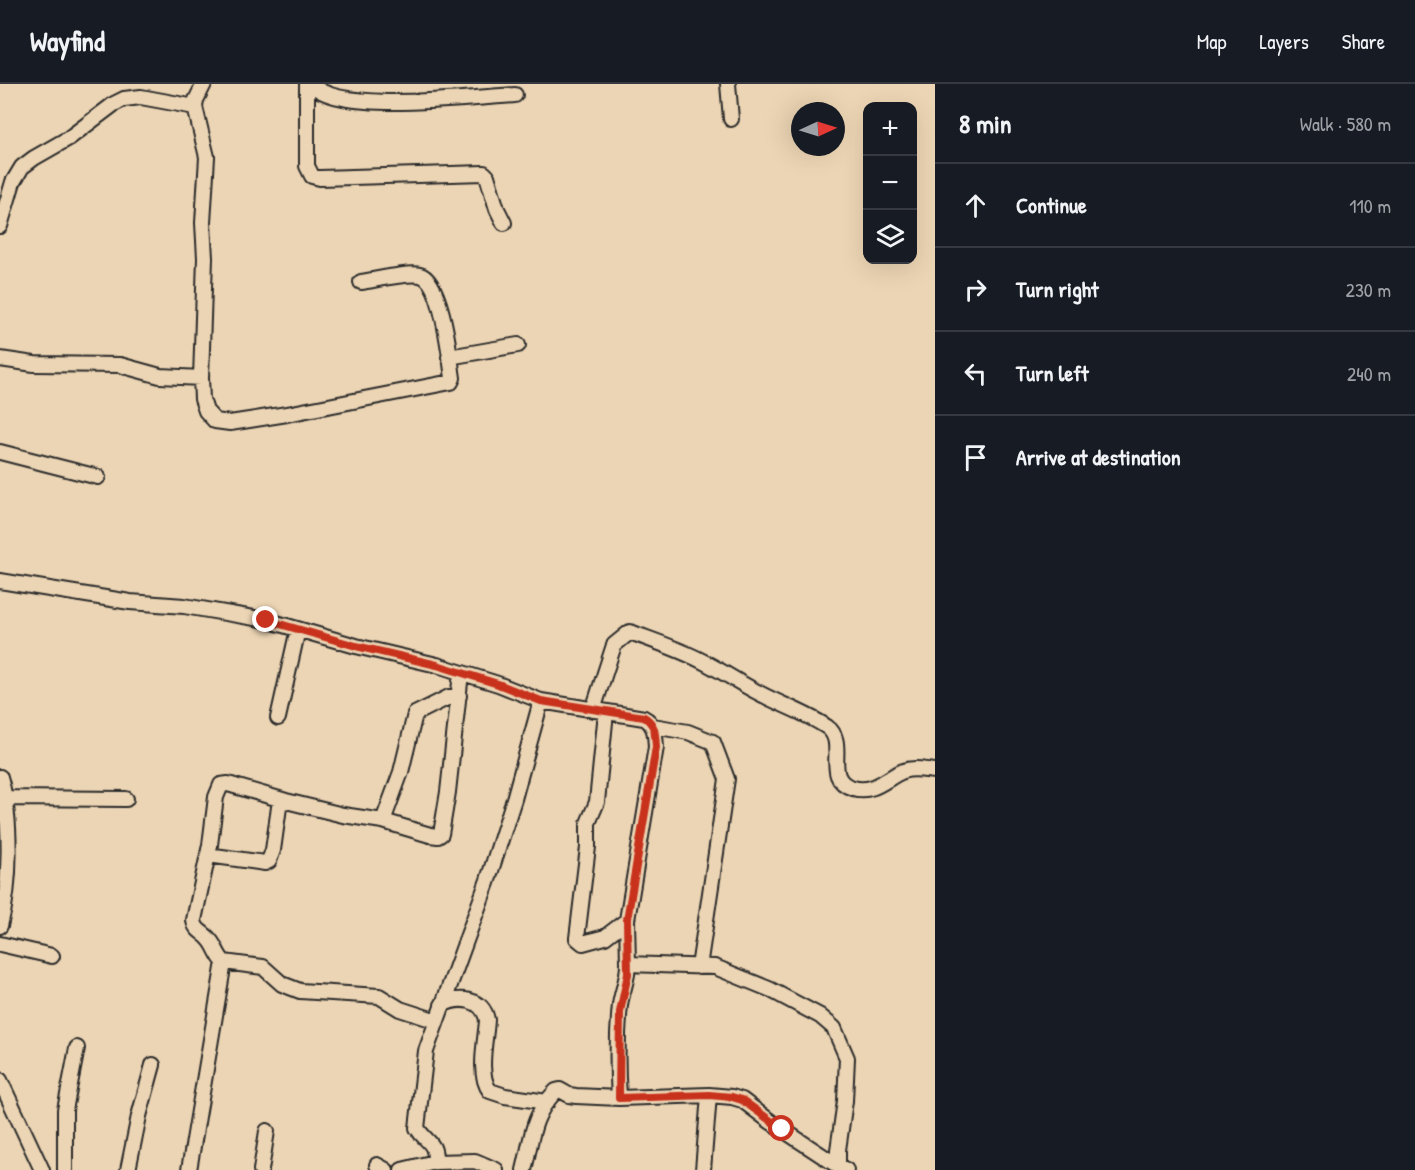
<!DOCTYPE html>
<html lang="en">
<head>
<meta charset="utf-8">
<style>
	body { margin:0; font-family:"Patrick Hand",sans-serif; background:#242831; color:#f1f3f6 }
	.controls { position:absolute; right:18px; top:18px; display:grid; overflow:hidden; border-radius:12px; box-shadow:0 6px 24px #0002 }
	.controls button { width:54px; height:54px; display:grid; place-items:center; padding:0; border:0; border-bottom:2px solid #363941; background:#171b24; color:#f1f3f6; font:30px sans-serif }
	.compass { position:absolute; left:791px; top:18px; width:54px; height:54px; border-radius:50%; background:#171b24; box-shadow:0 6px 24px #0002; rotate:86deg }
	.stop { position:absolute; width:18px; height:18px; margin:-14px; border:4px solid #c8321e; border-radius:50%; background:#fff }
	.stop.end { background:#c8321e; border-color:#fff; box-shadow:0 2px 6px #0008 }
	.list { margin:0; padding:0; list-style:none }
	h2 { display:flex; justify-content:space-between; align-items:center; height:78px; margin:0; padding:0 24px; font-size:26px }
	h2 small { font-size:20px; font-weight:400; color:#9ea1a6 }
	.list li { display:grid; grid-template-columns:39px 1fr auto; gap:18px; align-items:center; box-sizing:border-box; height:84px; padding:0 24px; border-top:2px solid #363941 }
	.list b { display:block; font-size:22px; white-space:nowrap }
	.list em { font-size:20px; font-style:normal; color:#9ea1a6 }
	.icon { flex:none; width:33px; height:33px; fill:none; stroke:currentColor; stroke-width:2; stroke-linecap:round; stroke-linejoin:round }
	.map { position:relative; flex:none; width:935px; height:1086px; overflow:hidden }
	header { display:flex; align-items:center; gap:36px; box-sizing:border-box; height:84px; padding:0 30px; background:#171b24; border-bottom:2px solid #363941 }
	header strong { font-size:28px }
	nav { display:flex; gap:33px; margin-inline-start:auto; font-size:21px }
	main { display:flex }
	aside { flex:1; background:#171b24 }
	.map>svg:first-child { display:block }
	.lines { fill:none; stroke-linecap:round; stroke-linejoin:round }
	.street-casing { stroke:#2b2b2b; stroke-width:18 }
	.street { stroke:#ecd5b4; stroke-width:14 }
	.route { stroke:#c8321e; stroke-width:8 }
</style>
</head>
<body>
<header>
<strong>Wayfind</strong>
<nav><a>Map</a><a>Layers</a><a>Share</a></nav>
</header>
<main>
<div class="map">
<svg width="935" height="1086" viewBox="0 0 935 1086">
	<rect width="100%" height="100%" fill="#ecd5b4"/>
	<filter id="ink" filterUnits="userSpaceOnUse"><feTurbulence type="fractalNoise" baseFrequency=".0167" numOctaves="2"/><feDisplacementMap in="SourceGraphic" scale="12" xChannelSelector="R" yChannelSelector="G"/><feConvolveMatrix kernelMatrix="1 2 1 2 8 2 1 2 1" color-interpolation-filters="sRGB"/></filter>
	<g filter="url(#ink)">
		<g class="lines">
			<g class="street-casing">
				<path id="street" d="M204,0L196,16L195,23L207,73L203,139L205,174L201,294L202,315L206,327L215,337L230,339L287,330L451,298L453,294C450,274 442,196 420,191C408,188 375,196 361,198
					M307,0V82L312,92L320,94L484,89L487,92L497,125L504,139
					M312,0C337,31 475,13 515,11
					M728,0L731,35
					M0,142L13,98L22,83L34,74L69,54L114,20L124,15L141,13L195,23
					M449,273L518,261
					M0,275L34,280L120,281L160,292L201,294
					M0,368L98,393
					M0,497L130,518L184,522L266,536L356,562L437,581L498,600L541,617L514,715L488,796L426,967L417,1044C426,1059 436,1057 435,1078L475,1077L496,1086
					M541,617L644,634C656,640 655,652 656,663L627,836L628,880
					M593,626L614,561L630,548C654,557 679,565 702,577C722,587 741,600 761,610C782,621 808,630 827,643C849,659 821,695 853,704C874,710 886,694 903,687C913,683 925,686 935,687
					M606,628L597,718L588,739V763L577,854L583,859L605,853L627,836
					M278,634L298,545
					M653,642L688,648L713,658L727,695L699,883
					M0,693C12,735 11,800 0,842
					M5,714L126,715
					M383,737L430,751L438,752L441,750L448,708L461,589
					M208,771L265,779L269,777L273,766L280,716
					M0,860L52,872
					M224,878L263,883L282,900L300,907L379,912L400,925L437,937
					M442,921C459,912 483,914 487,936C486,955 477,991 490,1007L505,1012L547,1018
					M0,996L42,1086
					M377,1081L386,1086
					M838,1082V1066L845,1017L847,974L834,944L820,932L769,905L715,883L628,880C628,895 622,907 620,921C617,951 617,984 619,1014L709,1011L732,1013L742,1016L771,1038L838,1082L846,1086
					M65,1086V1026L77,964
					M128,1086L139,1032L153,981
					M189,1086L224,878C217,871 216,863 210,856C204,848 195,847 194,836L210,761L216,713L221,701L228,700L286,717L343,731L383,737L401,688L415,630L449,613L459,612
					M261,1086L267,1047
					M402,1086L435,1078
					M524,1086C532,1055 531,1032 556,1007L560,1006L569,1011L576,1012L619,1014
					M703,1086L709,1011"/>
			</g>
			<use href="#street" class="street"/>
		</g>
	</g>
	<g class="lines" filter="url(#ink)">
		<path class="route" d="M266,536L356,562L437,581L498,600L541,617L644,633C656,640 655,651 656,663L627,836L628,890L620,928L619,1014L709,1011L732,1013L742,1016L782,1045"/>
	</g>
</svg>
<div class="controls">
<button>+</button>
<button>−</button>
<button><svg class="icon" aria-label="layers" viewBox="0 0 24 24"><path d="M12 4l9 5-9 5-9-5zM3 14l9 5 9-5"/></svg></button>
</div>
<svg class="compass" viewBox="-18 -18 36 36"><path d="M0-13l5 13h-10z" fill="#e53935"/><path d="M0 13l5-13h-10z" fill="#9ea1a6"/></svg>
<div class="stop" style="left:782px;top:1045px"></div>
<div class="stop end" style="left:266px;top:536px"></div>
</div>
<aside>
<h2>8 min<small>Walk · 580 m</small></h2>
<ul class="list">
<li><svg class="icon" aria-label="ahead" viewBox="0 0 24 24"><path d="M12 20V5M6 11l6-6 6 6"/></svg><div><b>Continue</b></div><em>110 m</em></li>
<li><svg class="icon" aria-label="right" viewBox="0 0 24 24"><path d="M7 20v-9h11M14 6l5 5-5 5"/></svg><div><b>Turn right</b></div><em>230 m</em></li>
<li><svg class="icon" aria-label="left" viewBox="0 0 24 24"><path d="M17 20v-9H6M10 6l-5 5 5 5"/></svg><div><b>Turn left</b></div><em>240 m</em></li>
<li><svg class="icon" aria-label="arrive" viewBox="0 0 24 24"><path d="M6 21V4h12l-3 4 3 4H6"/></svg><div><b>Arrive at destination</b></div></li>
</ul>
</aside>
</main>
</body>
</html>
